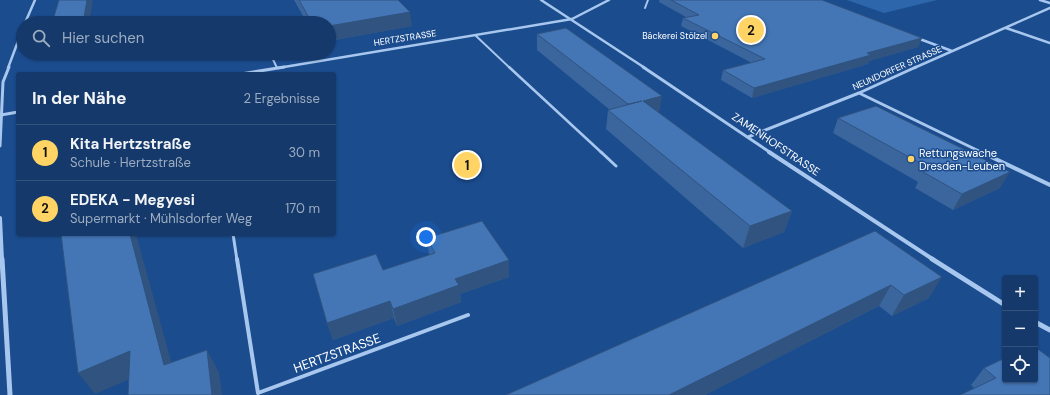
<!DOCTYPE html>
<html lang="de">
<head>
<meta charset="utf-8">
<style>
	body { margin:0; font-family:"DM Sans",sans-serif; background:#1d4070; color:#f1f3f6 }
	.controls { position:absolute; right:12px; bottom:12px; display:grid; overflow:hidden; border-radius:4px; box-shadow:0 1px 3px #0004 }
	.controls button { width:36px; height:36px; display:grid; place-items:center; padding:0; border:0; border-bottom:1px solid #33537e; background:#14396a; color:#f1f3f6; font:20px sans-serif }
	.you { position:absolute; left:426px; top:237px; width:14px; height:14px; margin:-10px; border:3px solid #fff; border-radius:50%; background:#1a73e8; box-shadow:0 0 0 6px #1a73e833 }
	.badge { display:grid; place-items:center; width:26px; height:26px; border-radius:50%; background:#ffd465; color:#111; font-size:13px; font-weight:700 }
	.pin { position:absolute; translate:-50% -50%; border:2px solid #fff; box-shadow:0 1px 4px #0006 }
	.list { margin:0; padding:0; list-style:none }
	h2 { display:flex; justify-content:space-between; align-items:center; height:52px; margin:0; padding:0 16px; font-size:17px }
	h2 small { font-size:13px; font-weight:400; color:#9dacc1 }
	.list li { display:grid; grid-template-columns:26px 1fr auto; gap:12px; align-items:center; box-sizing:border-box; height:56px; padding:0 16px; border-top:1px solid #33537e }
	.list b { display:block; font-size:15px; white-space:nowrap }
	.list p { margin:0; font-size:13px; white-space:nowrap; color:#9dacc1 }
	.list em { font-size:13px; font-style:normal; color:#9dacc1 }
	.icon { flex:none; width:22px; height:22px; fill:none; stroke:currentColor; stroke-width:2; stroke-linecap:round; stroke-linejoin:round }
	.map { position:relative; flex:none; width:1050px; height:395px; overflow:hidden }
	.search { position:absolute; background:#14396a; box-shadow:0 1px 3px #0004; left:16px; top:16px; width:320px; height:44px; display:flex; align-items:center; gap:10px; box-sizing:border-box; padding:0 14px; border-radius:22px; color:#9dacc1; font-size:15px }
	.panel { position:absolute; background:#14396a; box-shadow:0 1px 3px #0004; left:16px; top:72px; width:320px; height:164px; border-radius:4px }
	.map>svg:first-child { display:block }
	.green { fill:#2e66ac }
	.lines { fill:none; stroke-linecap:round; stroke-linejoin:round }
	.service-far3 { stroke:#a8c7ee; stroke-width:2 }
	.service-far2 { stroke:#a8c7ee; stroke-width:2.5 }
	.service-far1 { stroke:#a8c7ee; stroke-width:3 }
	.service { stroke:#a8c7ee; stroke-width:4 }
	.minor-far3 { stroke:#a8c7ee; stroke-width:2.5 }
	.minor-far2 { stroke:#a8c7ee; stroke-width:3 }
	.minor-far1 { stroke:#a8c7ee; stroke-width:4 }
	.minor { stroke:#a8c7ee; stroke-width:5 }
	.wall { fill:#3a659d }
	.shaded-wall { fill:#30537f }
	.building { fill:#4476b6; stroke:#30537f }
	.poi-dot { fill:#ffd465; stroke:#1b4c8e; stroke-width:1.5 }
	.labels { text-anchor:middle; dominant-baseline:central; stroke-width:3; stroke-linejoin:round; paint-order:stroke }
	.far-poi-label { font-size:9px; fill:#fff; stroke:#1b4c8e; text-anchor:end }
	.far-street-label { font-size:9px; fill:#fff; stroke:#1b4c8e }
	.street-label { font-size:11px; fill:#fff; stroke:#1b4c8e }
	.poi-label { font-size:11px; fill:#fff; stroke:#1b4c8e; text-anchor:start }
	.near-street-label { font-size:13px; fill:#fff; stroke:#1b4c8e }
</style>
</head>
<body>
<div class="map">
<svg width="1050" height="395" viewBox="0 0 1050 395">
	<rect width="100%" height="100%" fill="#1b4c8e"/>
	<path class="green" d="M847,0H937L884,13Z"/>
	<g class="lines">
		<path class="service-far3" d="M645,8L648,0
			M475,35L510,68
			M270,53L277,68"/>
		<path class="service-far2" d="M509,67L602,153"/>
		<path class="service-far1" d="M601,152L616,166
			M233,234L237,260"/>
		<path class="service" d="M237,259L258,393
			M258,393L468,315"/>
		<path class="minor-far3" d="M541,0L645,68
			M1040,0L1050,3
			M25,23L35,0
			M1006,28L1050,43
			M917,38L952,51
			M8,68L23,28
			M278,68L572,19L609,0
			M914,68L1050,8"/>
		<path class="minor-far2" d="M643,67L771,153
			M241,74L284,67
			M859,93L983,153
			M1,115L18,112
			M748,137L859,93L916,67
			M0,146L3,82L9,67"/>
		<path class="minor-far1" d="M769,152L934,260
			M981,152L1050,185
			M0,218L2,260"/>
		<path class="minor" d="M2,259L10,395
			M932,259L1005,305
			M1035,322L1050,330"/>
	</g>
	<path class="wall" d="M294,0H398L412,26L329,41V23H307Z
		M659,0H822L922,38L918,47L869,61L868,64L752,98L721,80L723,70L752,63L681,26L683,18L686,17L659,2Z
		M537,34L792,211L784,232L743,248L606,129L608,110H610L537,50Z
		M838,118L1000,188L953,210L915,188L918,182L833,133Z
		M875,231L929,298L892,316L879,306L705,395H506Z
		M427,238L509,277L460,294L461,302L397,326L394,318L333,340L327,323L383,270L429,255Z
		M1050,358L974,388L971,385L984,368Z"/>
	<path class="shaded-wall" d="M87,0H92L93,2L89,23H83Z
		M410,12L412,26L329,41V26Z
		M922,38L918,47L869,61L868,64L752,98L754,88L867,53Z
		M662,96L659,114L643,101Z
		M1010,172L1000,188L953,210L962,194Z
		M792,211L784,232L743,248L750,226Z
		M130,234H136L178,386L164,365Z
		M509,260V277L460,294L461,302L397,326L393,309L455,279Z
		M942,277L929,298L892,316L904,295Z
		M891,285L879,306L705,395H669Z
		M390,301L394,318L333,340L327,323Z
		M207,350L219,372L222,395H212Z
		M130,351L144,373L95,394L78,373Z"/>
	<path class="building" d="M59,0H87L83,23H52Z
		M299,0H398L410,12L329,26V23H312Z
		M671,0H822L922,38L867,53L871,55L754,88L723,70L765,59L683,18L699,15Z
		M566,28L662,96L643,101L792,211L750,226L608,110L642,101L628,104L537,34Z
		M876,106L1010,172L962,194L923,172L931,169L838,118Z
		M482,221L509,260L455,279L459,285L393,309L390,301L327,323L313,274L376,254L383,270L435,253L427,238Z
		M875,231L942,277L904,295L891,285L669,395H506Z
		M61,234H130L164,365L207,350L212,395H128L130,351L78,373Z
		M1035,347L1050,358V395H960L996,378L984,368L1005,358V380H1035Z"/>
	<g class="poi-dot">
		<circle cx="715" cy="36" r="4"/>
		<circle cx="911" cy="159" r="4"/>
	</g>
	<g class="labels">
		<g class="far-poi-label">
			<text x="707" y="36">Bäckerei Stölzel</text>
		</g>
		<g class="far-street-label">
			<text transform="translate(405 38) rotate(-9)">HERTZSTRASSE</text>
			<text transform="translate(897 68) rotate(-24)">NEUNDORFER STRASSE</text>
		</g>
		<g class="street-label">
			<text transform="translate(776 144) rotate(34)">ZAMENHOFSTRASSE</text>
		</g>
		<g class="poi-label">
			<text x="919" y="153">Rettungswache<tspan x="919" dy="13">Dresden-Leuben</tspan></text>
		</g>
		<g class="near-street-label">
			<text transform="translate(337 353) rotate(-20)">HERTZSTRASSE</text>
		</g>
	</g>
</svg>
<div class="controls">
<button>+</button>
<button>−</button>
<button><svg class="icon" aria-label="locate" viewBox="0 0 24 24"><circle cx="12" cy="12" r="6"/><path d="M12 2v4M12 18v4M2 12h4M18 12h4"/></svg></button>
</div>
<div class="you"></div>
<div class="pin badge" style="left:467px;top:165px">1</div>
<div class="pin badge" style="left:751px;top:30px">2</div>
<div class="search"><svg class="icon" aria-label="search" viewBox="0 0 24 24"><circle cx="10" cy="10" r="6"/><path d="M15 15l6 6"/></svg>Hier suchen</div>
<section class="panel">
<h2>In der Nähe<small>2 Ergebnisse</small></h2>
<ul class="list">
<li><span class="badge">1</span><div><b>Kita Hertzstraße</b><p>Schule · Hertzstraße</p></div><em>30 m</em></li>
<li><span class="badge">2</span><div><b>EDEKA - Megyesi</b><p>Supermarkt · Mühlsdorfer Weg</p></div><em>170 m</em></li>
</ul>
</section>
</div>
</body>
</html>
